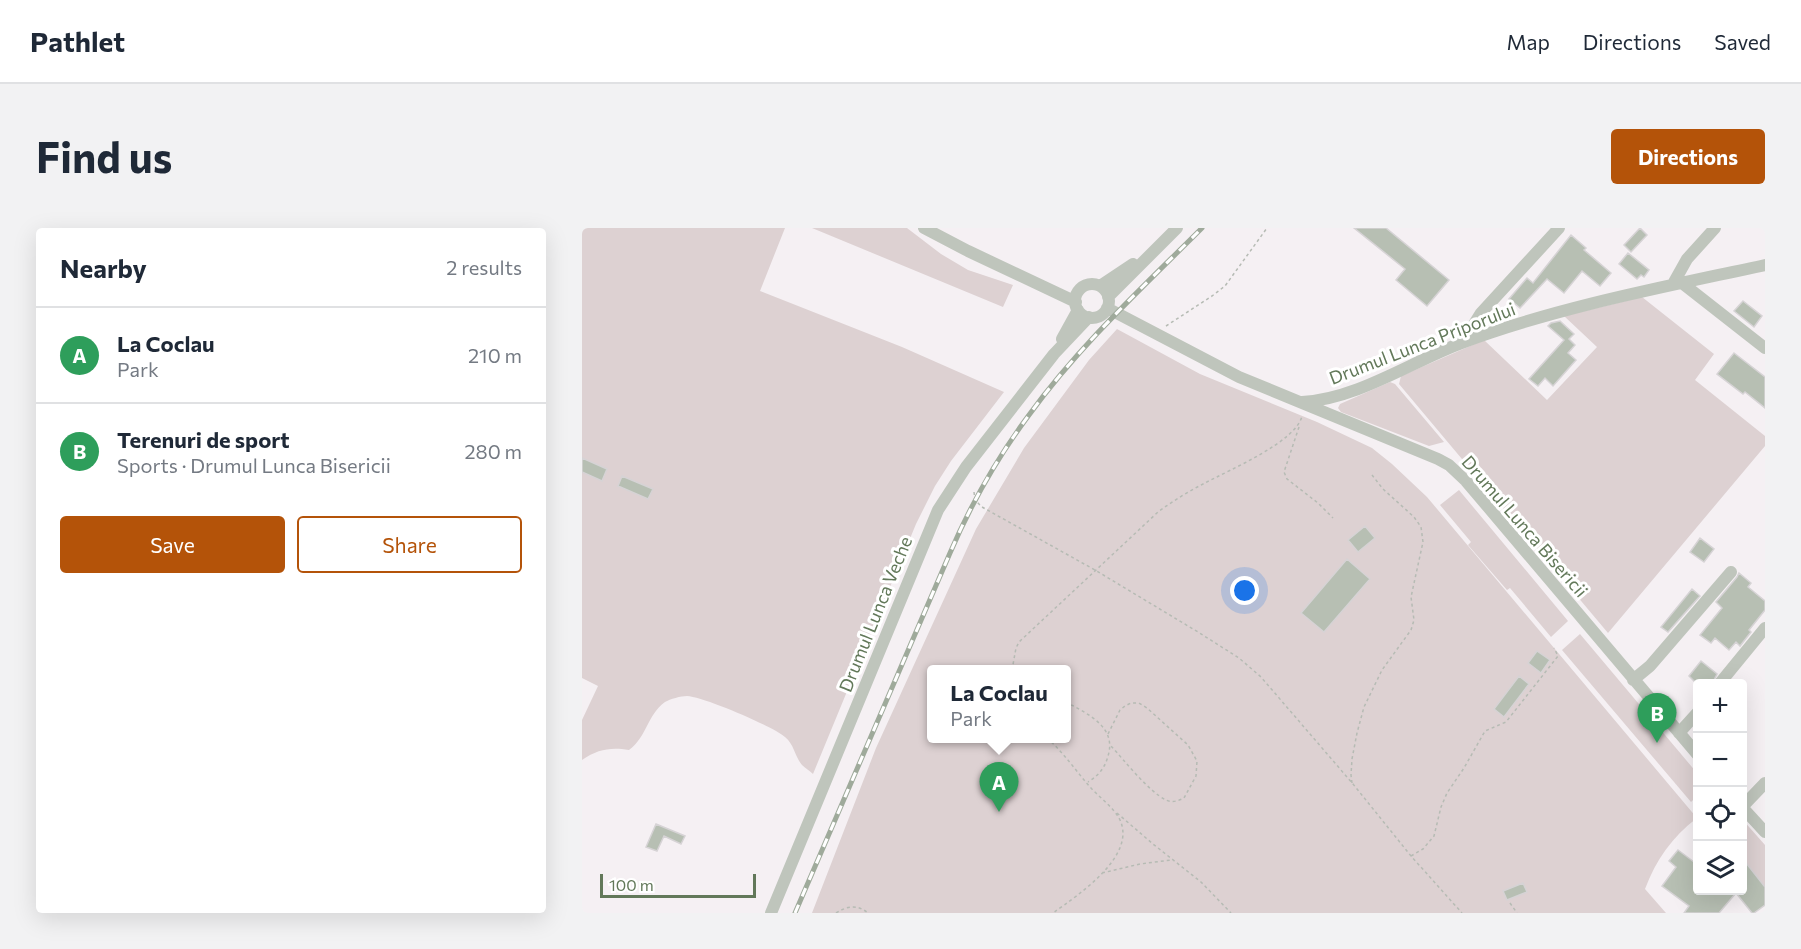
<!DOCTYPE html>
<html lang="en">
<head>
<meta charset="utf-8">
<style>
	body { margin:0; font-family:Commissioner,sans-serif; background:#f2f2f3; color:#1f2937 }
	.controls { position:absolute; right:18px; bottom:18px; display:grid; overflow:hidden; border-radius:6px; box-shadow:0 6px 24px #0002 }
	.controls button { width:54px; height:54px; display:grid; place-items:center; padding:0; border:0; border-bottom:2px solid #e0e1e3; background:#fff; color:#1f2937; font:30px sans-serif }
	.scale { position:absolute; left:18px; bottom:15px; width:156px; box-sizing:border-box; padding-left:6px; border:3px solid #627859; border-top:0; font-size:16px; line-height:21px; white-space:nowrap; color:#627859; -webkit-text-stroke:4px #fff; paint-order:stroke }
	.you { position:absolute; left:663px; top:363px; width:21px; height:21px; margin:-15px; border:4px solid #fff; border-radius:50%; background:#1a73e8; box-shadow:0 0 0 9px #1a73e833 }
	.badge { display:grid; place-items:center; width:39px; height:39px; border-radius:50%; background:#b45309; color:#fff; font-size:20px; font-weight:700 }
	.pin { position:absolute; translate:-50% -50px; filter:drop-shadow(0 2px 3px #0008) }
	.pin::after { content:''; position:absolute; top:32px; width:21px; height:18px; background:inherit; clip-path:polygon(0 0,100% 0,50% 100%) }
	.popup { position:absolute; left:345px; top:437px; width:144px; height:78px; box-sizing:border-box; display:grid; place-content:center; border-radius:6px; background:#fff; filter:drop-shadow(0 2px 4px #0005); font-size:20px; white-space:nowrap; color:#747a83 }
	.popup b { font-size:22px; color:#1f2937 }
	.popup::after { content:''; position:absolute; left:50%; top:100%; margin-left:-12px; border:12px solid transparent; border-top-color:#fff }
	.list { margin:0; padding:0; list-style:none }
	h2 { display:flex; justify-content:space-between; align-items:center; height:78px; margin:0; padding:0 24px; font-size:26px }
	h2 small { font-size:20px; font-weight:400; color:#747a83 }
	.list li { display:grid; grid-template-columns:39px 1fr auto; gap:18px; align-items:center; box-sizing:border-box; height:96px; padding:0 24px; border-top:2px solid #e0e1e3 }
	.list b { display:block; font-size:22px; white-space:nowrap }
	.list p { margin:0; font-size:20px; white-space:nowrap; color:#747a83 }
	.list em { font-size:20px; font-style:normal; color:#747a83 }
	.actions { display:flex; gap:12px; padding:18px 24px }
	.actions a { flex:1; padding:14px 0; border:2px solid #b45309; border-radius:6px; text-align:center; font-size:21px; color:#b45309 }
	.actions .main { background:#b45309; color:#fff }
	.icon { flex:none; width:33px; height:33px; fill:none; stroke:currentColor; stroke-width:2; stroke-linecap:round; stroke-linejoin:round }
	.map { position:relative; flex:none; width:1183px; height:685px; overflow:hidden; border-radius:6px }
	header { display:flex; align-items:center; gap:36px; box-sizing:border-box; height:84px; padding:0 30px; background:#fff; border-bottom:2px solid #e0e1e3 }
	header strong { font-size:28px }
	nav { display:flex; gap:33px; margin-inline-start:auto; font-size:21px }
	.intro { display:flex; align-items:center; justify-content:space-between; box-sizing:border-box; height:144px; padding:0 36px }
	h1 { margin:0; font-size:42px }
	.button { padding:15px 27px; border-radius:6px; background:#b45309; color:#fff; font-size:21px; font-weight:700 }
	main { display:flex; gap:36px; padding:0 36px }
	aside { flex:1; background:#fff; border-radius:6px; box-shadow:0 6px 24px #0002 }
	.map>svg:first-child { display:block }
	.green { fill:#ddd1d2; fill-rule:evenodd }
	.building { fill:#b7bfb3; stroke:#d6d3d5; stroke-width:1.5 }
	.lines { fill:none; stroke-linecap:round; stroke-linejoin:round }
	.path { stroke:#b6bbb4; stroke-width:1.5; stroke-dasharray:3 3; stroke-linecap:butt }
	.minor { stroke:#bfc5bc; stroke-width:12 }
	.rail-casing { stroke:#9faa9b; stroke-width:5 }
	.rail { stroke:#fff; stroke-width:3; stroke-dasharray:9; stroke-linecap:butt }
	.labels { text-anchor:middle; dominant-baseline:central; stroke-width:6; stroke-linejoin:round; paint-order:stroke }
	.street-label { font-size:18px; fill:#627859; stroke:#fff }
</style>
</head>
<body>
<header>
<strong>Pathlet</strong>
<nav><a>Map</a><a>Directions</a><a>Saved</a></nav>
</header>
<div class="intro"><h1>Find us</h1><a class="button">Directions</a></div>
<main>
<aside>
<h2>Nearby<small>2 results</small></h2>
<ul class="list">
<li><span class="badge" style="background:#2e9e5b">A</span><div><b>La Coclau</b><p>Park</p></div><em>210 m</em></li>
<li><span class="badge" style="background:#2e9e5b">B</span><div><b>Terenuri de sport</b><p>Sports · Drumul Lunca Bisericii</p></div><em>280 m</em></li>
</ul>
<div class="actions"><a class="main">Save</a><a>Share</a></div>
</aside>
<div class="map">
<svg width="1183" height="685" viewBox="0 0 1183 685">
	<rect width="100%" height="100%" fill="#f5f0f3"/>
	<path class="green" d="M0,0H203L178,63L320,119L422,164L369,233L353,258L334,296L231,546C228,543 223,540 220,537C213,529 212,516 203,509C190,498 122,469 105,468C99,468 88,471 83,474C65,487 65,509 47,522C29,519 16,521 0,532V492L16,458L0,450Z
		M230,0H325L359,26L386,42L431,57L421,79Z
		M1060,69L1132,126L1113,152L1183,208V218L1026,405L817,156L819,148L902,112L965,172L1015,119L982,88Z
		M535,101L618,146L735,194L790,220L810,236L845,269L1115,590C1090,609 1074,632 1063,661L1084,685H230L294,520L394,301L442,220L507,132ZM350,442H484V510H350Z
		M808,154L813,156L862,214L847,218L759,184L756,180L758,176Z
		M877,262L986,393L969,409L928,360L925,362L886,317L889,314L858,277Z
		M998,406L1115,545V568L1109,574L980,422Z
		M1160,591L1183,617V659L1161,631Z"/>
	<path class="building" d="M772,0H804L867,52L845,78L814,52L823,41Z
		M1058,0L1065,7L1049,24L1042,17Z
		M989,7L1004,20L1002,22L1029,45L1018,58L1000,43L982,65L965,51L938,80L927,71L945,50L951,55Z
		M1046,25L1067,42L1062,49L1059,47L1055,51L1037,36Z
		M1161,73L1180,88L1172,99L1152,83Z
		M978,93L992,106L987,111L993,117L986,125L994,132L971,158L963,150L956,158L947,151L982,112L966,98L969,95Z
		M1152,125L1183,149V180L1163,164L1161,166L1135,146Z
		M0,230L25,241L20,253L0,244Z
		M40,248L71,261L66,271L36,258Z
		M783,298L793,310L776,324L766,312Z
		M1118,310L1132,321L1122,334L1108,324Z
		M765,331L788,351L742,404L719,385Z
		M1157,345L1169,355L1166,359L1183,373V382L1167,402L1169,404L1158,418L1154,414L1147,422L1133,410L1129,415L1118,407L1140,380L1134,374L1155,349Z
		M1110,361L1118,368L1086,404L1079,399Z
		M955,423L968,432L959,445L946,435Z
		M1119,433L1135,446L1130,456H1115L1107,448Z
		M937,448L947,456L922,489L912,481Z
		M74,596L103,608L99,616L82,608L75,623L64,619Z
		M1096,622L1116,637V663H1161V631L1183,659V677L1172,685H1170L1154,665L1137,685H1102L1107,678L1080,658L1094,639L1087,633Z
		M941,655L945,664L925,672L921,663Z"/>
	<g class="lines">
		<path class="path" d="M584,98L630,68L643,58L685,0
			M717,199L702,244L705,251L736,275L751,290
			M392,264L393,272L400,279L513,342L616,404L657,430L679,449L771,556L829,628L880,685
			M430,442L434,420L437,414L576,284C591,273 607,263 623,255C647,242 714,214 720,188
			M484,474C506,486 535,499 526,528C523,540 516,548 506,554
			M526,506L538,482L543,478L549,475H557L565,480L606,517L615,533L614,548L602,570C596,573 590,575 584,572C566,563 542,532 529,518
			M465,510C482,525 494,543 508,559C517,569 530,578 537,590C557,627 496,667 471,685
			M770,555L769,547L770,531L775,505L782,479L800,442L829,402L832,392L829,369L841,314L839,299L832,289L801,261L790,247
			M535,585L571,616L619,654L649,685
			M829,628L841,621L852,608L859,579L865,565L882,540L903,503L924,494L976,428L972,420
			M520,645L558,636L589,632
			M928,675L935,685
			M254,685C265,678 275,676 286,685"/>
		<path class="minor" d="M342,0L386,23L494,74
			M1100,55L1183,120
			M1091,56L1105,31L1133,0
			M493 73a17 17 0 1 1 34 0a17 17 0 1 1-34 0Z
			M518,58L551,36
			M526,69L595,0
			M525,80L657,149L856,231L867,237L884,253L1116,527
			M480,111L496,82
			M881,114L899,85L977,0
			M720,174C776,171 830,133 882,114C980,78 1082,59 1183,37
			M1051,452L1068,438L1149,344
			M1138,455L1183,400
			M1097,505L1116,484
			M1160,579L1183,604
			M1160,579L1183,555
			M189,685L356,282L384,239L472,126L507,89"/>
		<g class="rail-casing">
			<path id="rail" d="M213,685L368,325C389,276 415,230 447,187C497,118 560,60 620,0"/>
		</g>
		<use href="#rail" class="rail"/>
	</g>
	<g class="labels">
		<g class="street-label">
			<text transform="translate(840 115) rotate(-21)">Drumul Lunca Priporului</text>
			<text transform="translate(943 298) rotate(49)">Drumul Lunca Bisericii</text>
			<text transform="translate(293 386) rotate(-68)">Drumul Lunca Veche</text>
		</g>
	</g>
</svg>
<div class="controls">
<button>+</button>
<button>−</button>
<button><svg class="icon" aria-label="locate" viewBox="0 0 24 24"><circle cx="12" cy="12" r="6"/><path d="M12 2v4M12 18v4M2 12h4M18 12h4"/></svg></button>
<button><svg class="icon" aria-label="layers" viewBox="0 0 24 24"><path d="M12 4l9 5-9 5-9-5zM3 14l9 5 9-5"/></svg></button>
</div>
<div class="scale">100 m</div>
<div class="you"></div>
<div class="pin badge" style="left:417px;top:584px;background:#2e9e5b">A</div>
<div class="popup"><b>La Coclau</b>Park</div>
<div class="pin badge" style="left:1075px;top:515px;background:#2e9e5b">B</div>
</div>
</main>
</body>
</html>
